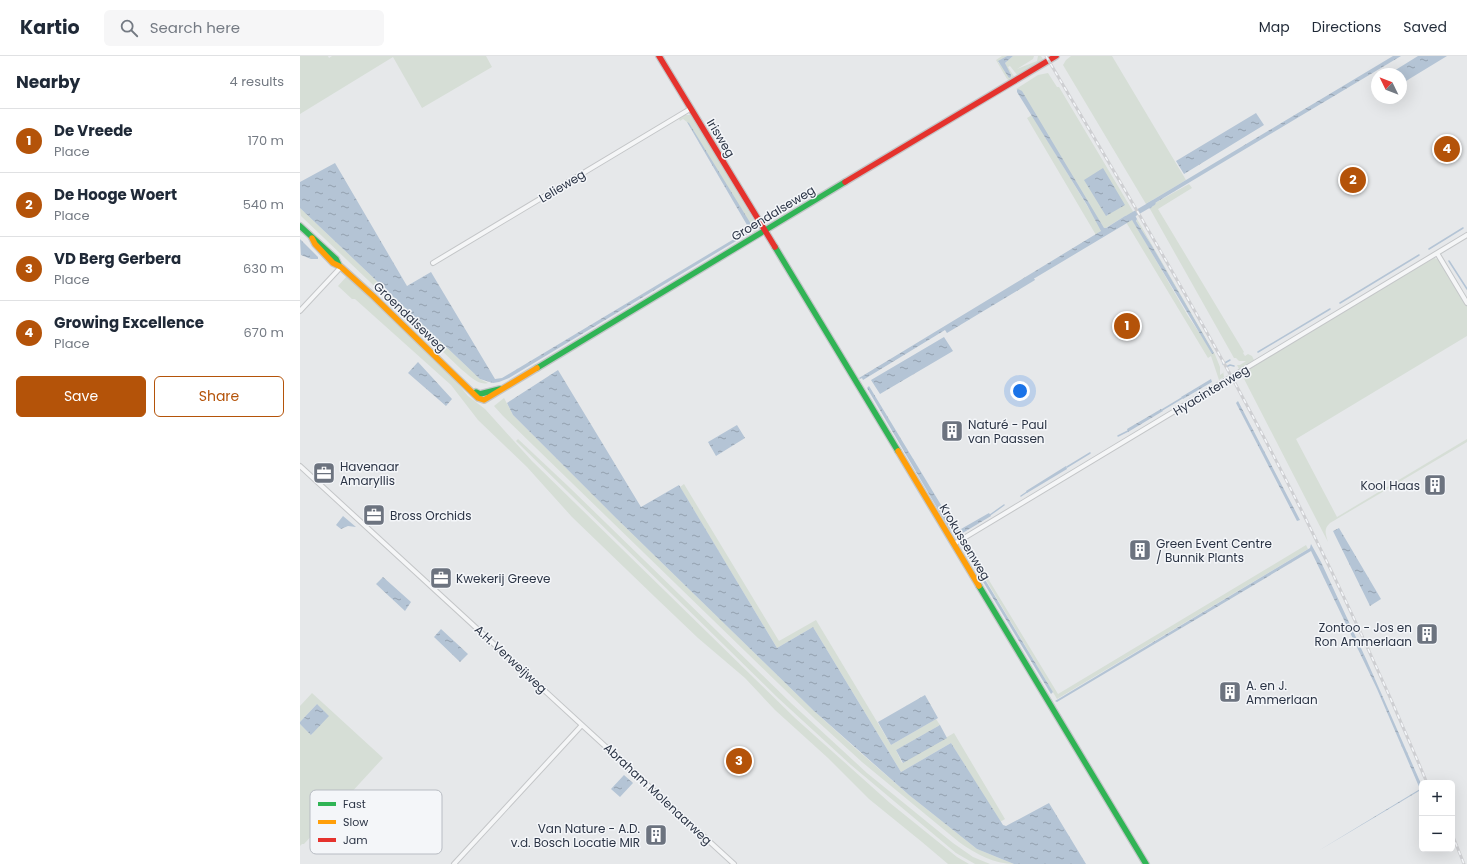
<!DOCTYPE html>
<html lang="en">
<head>
<meta charset="utf-8">
<style>
	body { margin:0; font-family:Poppins,sans-serif; background:#f6f6f7; color:#1f2937 }
	.controls { position:absolute; right:12px; bottom:12px; display:grid; overflow:hidden; border-radius:6px; box-shadow:0 4px 16px #0002 }
	.controls button { width:36px; height:36px; display:grid; place-items:center; padding:0; border:0; border-bottom:1px solid #e0e1e3; background:#fff; color:#1f2937; font:20px sans-serif }
	.compass { position:absolute; left:1071px; top:12px; width:36px; height:36px; border-radius:50%; background:#fff; box-shadow:0 4px 16px #0002; rotate:313deg }
	.you { position:absolute; left:720px; top:335px; width:14px; height:14px; margin:-10px; border:3px solid #fff; border-radius:50%; background:#1a73e8; box-shadow:0 0 0 6px #1a73e833 }
	.badge { display:grid; place-items:center; width:26px; height:26px; border-radius:50%; background:#b45309; color:#fff; font-size:13px; font-weight:700 }
	.pin { position:absolute; translate:-50% -50%; border:2px solid #fff; box-shadow:0 1px 4px #0006 }
	.list { margin:0; padding:0; list-style:none }
	h2 { display:flex; justify-content:space-between; align-items:center; height:52px; margin:0; padding:0 16px; font-size:17px }
	h2 small { font-size:13px; font-weight:400; color:#747a83 }
	.list li { display:grid; grid-template-columns:26px 1fr auto; gap:12px; align-items:center; box-sizing:border-box; height:64px; padding:0 16px; border-top:1px solid #e0e1e3 }
	.list b { display:block; font-size:15px; white-space:nowrap }
	.list p { margin:0; font-size:13px; white-space:nowrap; color:#747a83 }
	.list em { font-size:13px; font-style:normal; color:#747a83 }
	.actions { display:flex; gap:8px; padding:12px 16px }
	.actions a { flex:1; padding:9px 0; border:1px solid #b45309; border-radius:6px; text-align:center; font-size:14px; color:#b45309 }
	.actions .main { background:#b45309; color:#fff }
	.icon { flex:none; width:22px; height:22px; fill:none; stroke:currentColor; stroke-width:2; stroke-linecap:round; stroke-linejoin:round }
	.map { position:relative; flex:none; width:1167px; height:808px; overflow:hidden }
	header { display:flex; align-items:center; gap:24px; box-sizing:border-box; height:56px; padding:0 20px; background:#fff; border-bottom:1px solid #e0e1e3 }
	header strong { font-size:19px }
	nav { display:flex; gap:22px; margin-inline-start:auto; font-size:14px }
	.search { width:280px; height:36px; background:#f6f6f7; display:flex; align-items:center; gap:10px; box-sizing:border-box; padding:0 14px; border-radius:6px; color:#747a83; font-size:15px }
	main { display:flex }
	aside { flex:1; background:#fff }
	.map>svg:first-child { display:block }
	.grass { fill:#d6ded6 }
	.water { fill:url(#water-ripples) }
	.pier { fill:#e6e8ea }
	.lines { fill:none; stroke-linecap:round; stroke-linejoin:round }
	.stream { stroke:#b4c4d5; stroke-width:1.5 }
	.canal { stroke:#b4c4d5; stroke-width:5 }
	.street-casing { stroke:#c4c6c8; stroke-width:6 }
	.fast-casing { stroke:#c4c6c8; stroke-width:8 }
	.slow-casing { stroke:#c4c6c8; stroke-width:8 }
	.jam-casing { stroke:#c4c6c8; stroke-width:8 }
	.street { stroke:#f5f6f7; stroke-width:4 }
	.fast { stroke:#30b455; stroke-width:5.5 }
	.slow { stroke:#ff9f0a; stroke-width:5.5 }
	.jam { stroke:#e5322d; stroke-width:5.5 }
	.rail-casing { stroke:#cecfd2; stroke-width:3 }
	.rail { stroke:#f4f6f9; stroke-width:1.5; stroke-dasharray:4.5; stroke-linecap:butt }
	.labels { text-anchor:middle; dominant-baseline:central; stroke-width:3; stroke-linejoin:round; paint-order:stroke }
	.street-label { font-size:12px; fill:#2b3445; stroke:#f4f6f9 }
	.poi-label { font-size:12px; fill:#2b3445; stroke:#f4f6f9; text-anchor:start }
	.key { fill:#f4f6f9; stroke:#b8bcc3; stroke-width:1 }
	.key-label { font-size:11px; fill:#2b3445 }
</style>
</head>
<body>
<header>
<strong>Kartio</strong>
<div class="search"><svg class="icon" aria-label="search" viewBox="0 0 24 24"><circle cx="10" cy="10" r="6"/><path d="M15 15l6 6"/></svg>Search here</div>
<nav><a>Map</a><a>Directions</a><a>Saved</a></nav>
</header>
<main>
<aside>
<h2>Nearby<small>4 results</small></h2>
<ul class="list">
<li><span class="badge">1</span><div><b>De Vreede</b><p>Place</p></div><em>170 m</em></li>
<li><span class="badge">2</span><div><b>De Hooge Woert</b><p>Place</p></div><em>540 m</em></li>
<li><span class="badge">3</span><div><b>VD Berg Gerbera</b><p>Place</p></div><em>630 m</em></li>
<li><span class="badge">4</span><div><b>Growing Excellence</b><p>Place</p></div><em>670 m</em></li>
</ul>
<div class="actions"><a class="main">Save</a><a>Share</a></div>
</aside>
<div class="map">
<svg width="1167" height="808" viewBox="0 0 1167 808">
	<defs>
		<pattern id="water-ripples" width="26" height="14" patternUnits="userSpaceOnUse"><rect width="26" height="14" fill="#b4c4d5"/><path d="M2 4q2-2 4 0t4 0M15 11q2-2 4 0t4 0" fill="none" stroke="#93a0af"/></pattern>
	</defs>
	<rect width="100%" height="100%" fill="#e6e8ea"/>
	<path class="grass" d="M0,0H28L29,2L32,0H186L192,11L122,52L93,1L0,58Z
		M702,0H707L698,6L710,20L705,7L713,0H734L733,3L717,13L737,5L738,0H741L744,5L718,20L710,10L708,11L715,22L710,25L707,23L696,4Z
		M771,0H812L886,124L846,148L763,9L766,4Z
		M748,17L757,31H759L834,157L825,160L804,173L719,35L716,33L738,19Z
		M385,59H390L393,62L456,168L457,175L455,178L452,171L387,66L383,63L380,65L379,63Z
		M732,59L800,171L801,175L796,179L727,62Z
		M889,128L892,132L858,153L944,296L943,297L945,300L948,298L952,300L954,304L953,305L939,313L937,309H940L946,305H939L936,302H934L850,153L855,147Z
		M0,152L180,323L188,327C178,330 169,319 161,313L1,160Z
		M837,163L914,296L920,311V319L923,317V315L924,321L919,324L911,300L908,302L826,166L832,164L834,166L888,260L913,297L852,190L836,165Z
		M1134,202L1140,204L1167,250V280L996,383L1037,461L1167,383V386L1030,467C1023,473 1026,479 1028,486L941,317Z
		M47,220L151,319L168,340L185,353L232,405L495,662L590,747L657,801L669,808H648L622,786L569,743L528,702L475,654L445,622L398,582L355,541L272,461L227,411L178,364L151,329L55,243H52L38,230Z
		M204,342L213,359L317,463L513,654L555,692L609,739L677,793L714,808C694,808 676,798 659,786L562,706L515,663L203,360L194,350Z
		M218,383L269,431L491,647L567,717L653,787L673,801L690,808H675L656,797L551,709L478,642L216,385Z
		M384,428L479,585L516,564L591,689L636,663L640,669L596,694L602,707L654,677L705,763L700,766L651,687L601,716L513,571L477,592L380,431Z
		M667,488L758,638L1006,489L1008,493L757,643L665,489Z
		M12,637L83,702L4,788H2L0,790V668L12,679L17,648L0,666V650Z"/>
	<path class="water" d="M707,0H713L705,7L711,19V21L709,22L698,5Z
		M1093,0H1101L855,147L850,153L846,148Z
		M1118,0H1147L1101,28V18H1089Z
		M718,33L722,35L804,172H806L825,160L834,157L837,163L836,165L852,190L914,297L912,298L832,164L735,222H734L735,224L647,277L645,274L563,324L562,322L560,323L559,322L801,175L787,149L717,36V34Z
		M956,57L964,69L884,118L876,105Z
		M387,66L389,67L451,168V176L209,322L199,326L193,327L180,323L0,152V126L35,107L107,230L131,216L195,323L202,322L449,174L447,169Z
		M803,112L825,149L806,160L784,124Z
		M0,183L18,201V203H11L1,199Z
		M644,281L653,295L580,338L571,324Z
		M118,306L152,343L146,350L108,317Z
		M258,314L341,451L379,429L477,592L513,571L601,716L651,687L703,769L706,770L749,747L786,808H714L677,793L609,739L513,654L317,463L213,359L207,347Z
		M911,323L912,326L883,343L881,341Z
		M569,330L655,472L657,474L661,473L689,457L691,460L661,478L655,477L650,474L567,332Z
		M938,345L1000,464L997,465L936,347Z
		M861,353L863,355L828,376L827,373Z
		M437,369L445,382L416,400L408,386Z
		M766,410L767,413L727,437L726,435Z
		M43,460L56,471L48,470L41,473L36,469Z
		M1039,472L1081,543L1070,550L1033,475Z
		M1011,488L1021,506L1067,605L1122,730V736L1119,735L1018,795L1120,733L1077,633L1011,495L757,646L755,645L1010,492Z
		M664,489L753,636L751,638L662,491Z
		M83,521L111,546L105,555L76,528Z
		M141,573L168,598L160,606L134,581Z
		M625,639L638,662L591,689L578,666Z
		M17,648L29,660L11,679L0,668V666Z
		M640,669L647,682L603,707L596,694Z
		M324,719L333,727L320,741L311,733Z"/>
	<path class="pier" d="M840,167L854,189L909,284L916,296L915,298Z"/>
	<g class="lines">
		<path class="stream" d="M1129,193L1163,172
			M1149,205L1167,233
			M1040,247L1119,199
			M958,296L1030,253
			M923,308L930,304
			M926,311L930,309L934,310
			M862,354L882,342
			M818,380L828,375
			M767,411L790,397
			M721,440L727,436
			M690,459L704,449"/>
		<path class="canal" d="M829,161L853,147"/>
		<g class="street-casing">
			<path id="street" d="M1137,197L1167,247
				M133,207L390,53
				M0,255L41,211
				M0,410L282,669L154,808
				M654,488L1167,179
				M282,669L434,808"/>
		</g>
		<g class="fast-casing">
			<path id="fast" d="M0,170L36,203L39,209
				M475,191L598,395
				M237,312L545,126
				M176,336L180,338L200,333
				M679,530L846,808"/>
		</g>
		<g class="slow-casing">
			<path id="slow" d="M12,182L15,188L33,207L41,211L73,240L178,342L184,344L237,312
				M598,395L679,530"/>
		</g>
		<g class="jam-casing">
			<path id="jam" d="M359,0L475,191
				M545,126L756,0"/>
		</g>
		<use href="#street" class="street"/>
		<use href="#fast" class="fast"/>
		<use href="#slow" class="slow"/>
		<use href="#jam" class="jam"/>
		<g class="rail-casing">
			<path id="rail" d="M746,0C810,109 875,217 936,329C1006,458 1070,591 1127,727
				M1152,778L1164,808"/>
		</g>
		<use href="#rail" class="rail"/>
	</g>
	<defs>
		<g id="building-square" transform="scale(1.15)"><rect x="-9" y="-9" width="18" height="18" rx="4" fill="#6c737f" stroke="#f4f6f9"/><path d="M-4-6H4V6H1V3H-1V6H-4ZM-2.5-4.3h1.7v1.8h-1.7ZM.8-4.3h1.7v1.8H.8ZM-2.5-1h1.7V.8h-1.7ZM.8-1h1.7V.8H.8Z" fill="#fff"/></g>
		<g id="office-square" transform="scale(1.15)"><rect x="-9" y="-9" width="18" height="18" rx="4" fill="#6c737f" stroke="#f4f6f9"/><path d="M-6-3h4V-5.5h4V-3h4V5H-6ZM-1-4.5V-3h2v-1.5ZM-6 0V1H6V0Z" fill="#fff"/></g>
	</defs>
	<g fill-rule="evenodd">
		<use href="#building-square" x="652" y="375"/>
		<use href="#office-square" x="24" y="417"/>
		<use href="#building-square" x="1135" y="429"/>
		<use href="#office-square" x="74" y="459"/>
		<use href="#building-square" x="840" y="494"/>
		<use href="#office-square" x="141" y="522"/>
		<use href="#building-square" x="1127" y="578"/>
		<use href="#building-square" x="930" y="636"/>
		<use href="#building-square" x="356" y="779"/>
	</g>
	<g class="labels">
		<g class="street-label">
			<text transform="translate(421 82) rotate(59)">Irisweg</text>
			<text transform="translate(262 130) rotate(-31)">Lelieweg</text>
			<text transform="translate(473 157) rotate(-31)">Groendalseweg</text>
			<text transform="translate(110 261) rotate(44)">Groendalseweg</text>
			<text transform="translate(911 334) rotate(-31)">Hyacintenweg</text>
			<text transform="translate(665 486) rotate(59)">Krokussenweg</text>
			<text transform="translate(211 603) rotate(43)">A.H. Verweijweg</text>
			<text transform="translate(358 738) rotate(43)">Abraham Molenaarweg</text>
		</g>
		<g class="poi-label">
			<text x="668" y="368">Naturé - Paul<tspan x="668" dy="14">van Paassen</tspan></text>
			<text x="40" y="410">Havenaar<tspan x="40" dy="14">Amaryllis</tspan></text>
			<text x="1120" y="429" text-anchor="end">Kool Haas</text>
			<text x="90" y="459">Bross Orchids</text>
			<text x="856" y="487">Green Event Centre<tspan x="856" dy="14">/ Bunnik Plants</tspan></text>
			<text x="156" y="522">Kwekerij Greeve</text>
			<text x="1112" y="571" text-anchor="end">Zontoo - Jos en<tspan x="1112" dy="14">Ron Ammerlaan</tspan></text>
			<text x="946" y="629">A. en J.<tspan x="946" dy="14">Ammerlaan</tspan></text>
			<text x="340" y="772" text-anchor="end">Van Nature - A.D.<tspan x="340" dy="14">v.d. Bosch Locatie MIR</tspan></text>
		</g>
	</g>
	<rect x="10" y="734" width="132" height="64" rx="6" class="key"/>
	<rect x="18" y="746" width="18" height="4" fill="#30b455"/>
	<rect x="18" y="764" width="18" height="4" fill="#ff9f0a"/>
	<rect x="18" y="782" width="18" height="4" fill="#e5322d"/>
	<g class="key-label">
		<text x="43" y="752">Fast</text>
		<text x="43" y="770">Slow</text>
		<text x="43" y="788">Jam</text>
	</g>
</svg>
<div class="controls">
<button>+</button>
<button>−</button>
</div>
<svg class="compass" viewBox="-18 -18 36 36"><path d="M0-13l5 13h-10z" fill="#e53935"/><path d="M0 13l5-13h-10z" fill="#747a83"/></svg>
<div class="you"></div>
<div class="pin badge" style="left:827px;top:270px">1</div>
<div class="pin badge" style="left:1053px;top:124px">2</div>
<div class="pin badge" style="left:439px;top:705px">3</div>
<div class="pin badge" style="left:1147px;top:93px">4</div>
</div>
</main>
</body>
</html>
